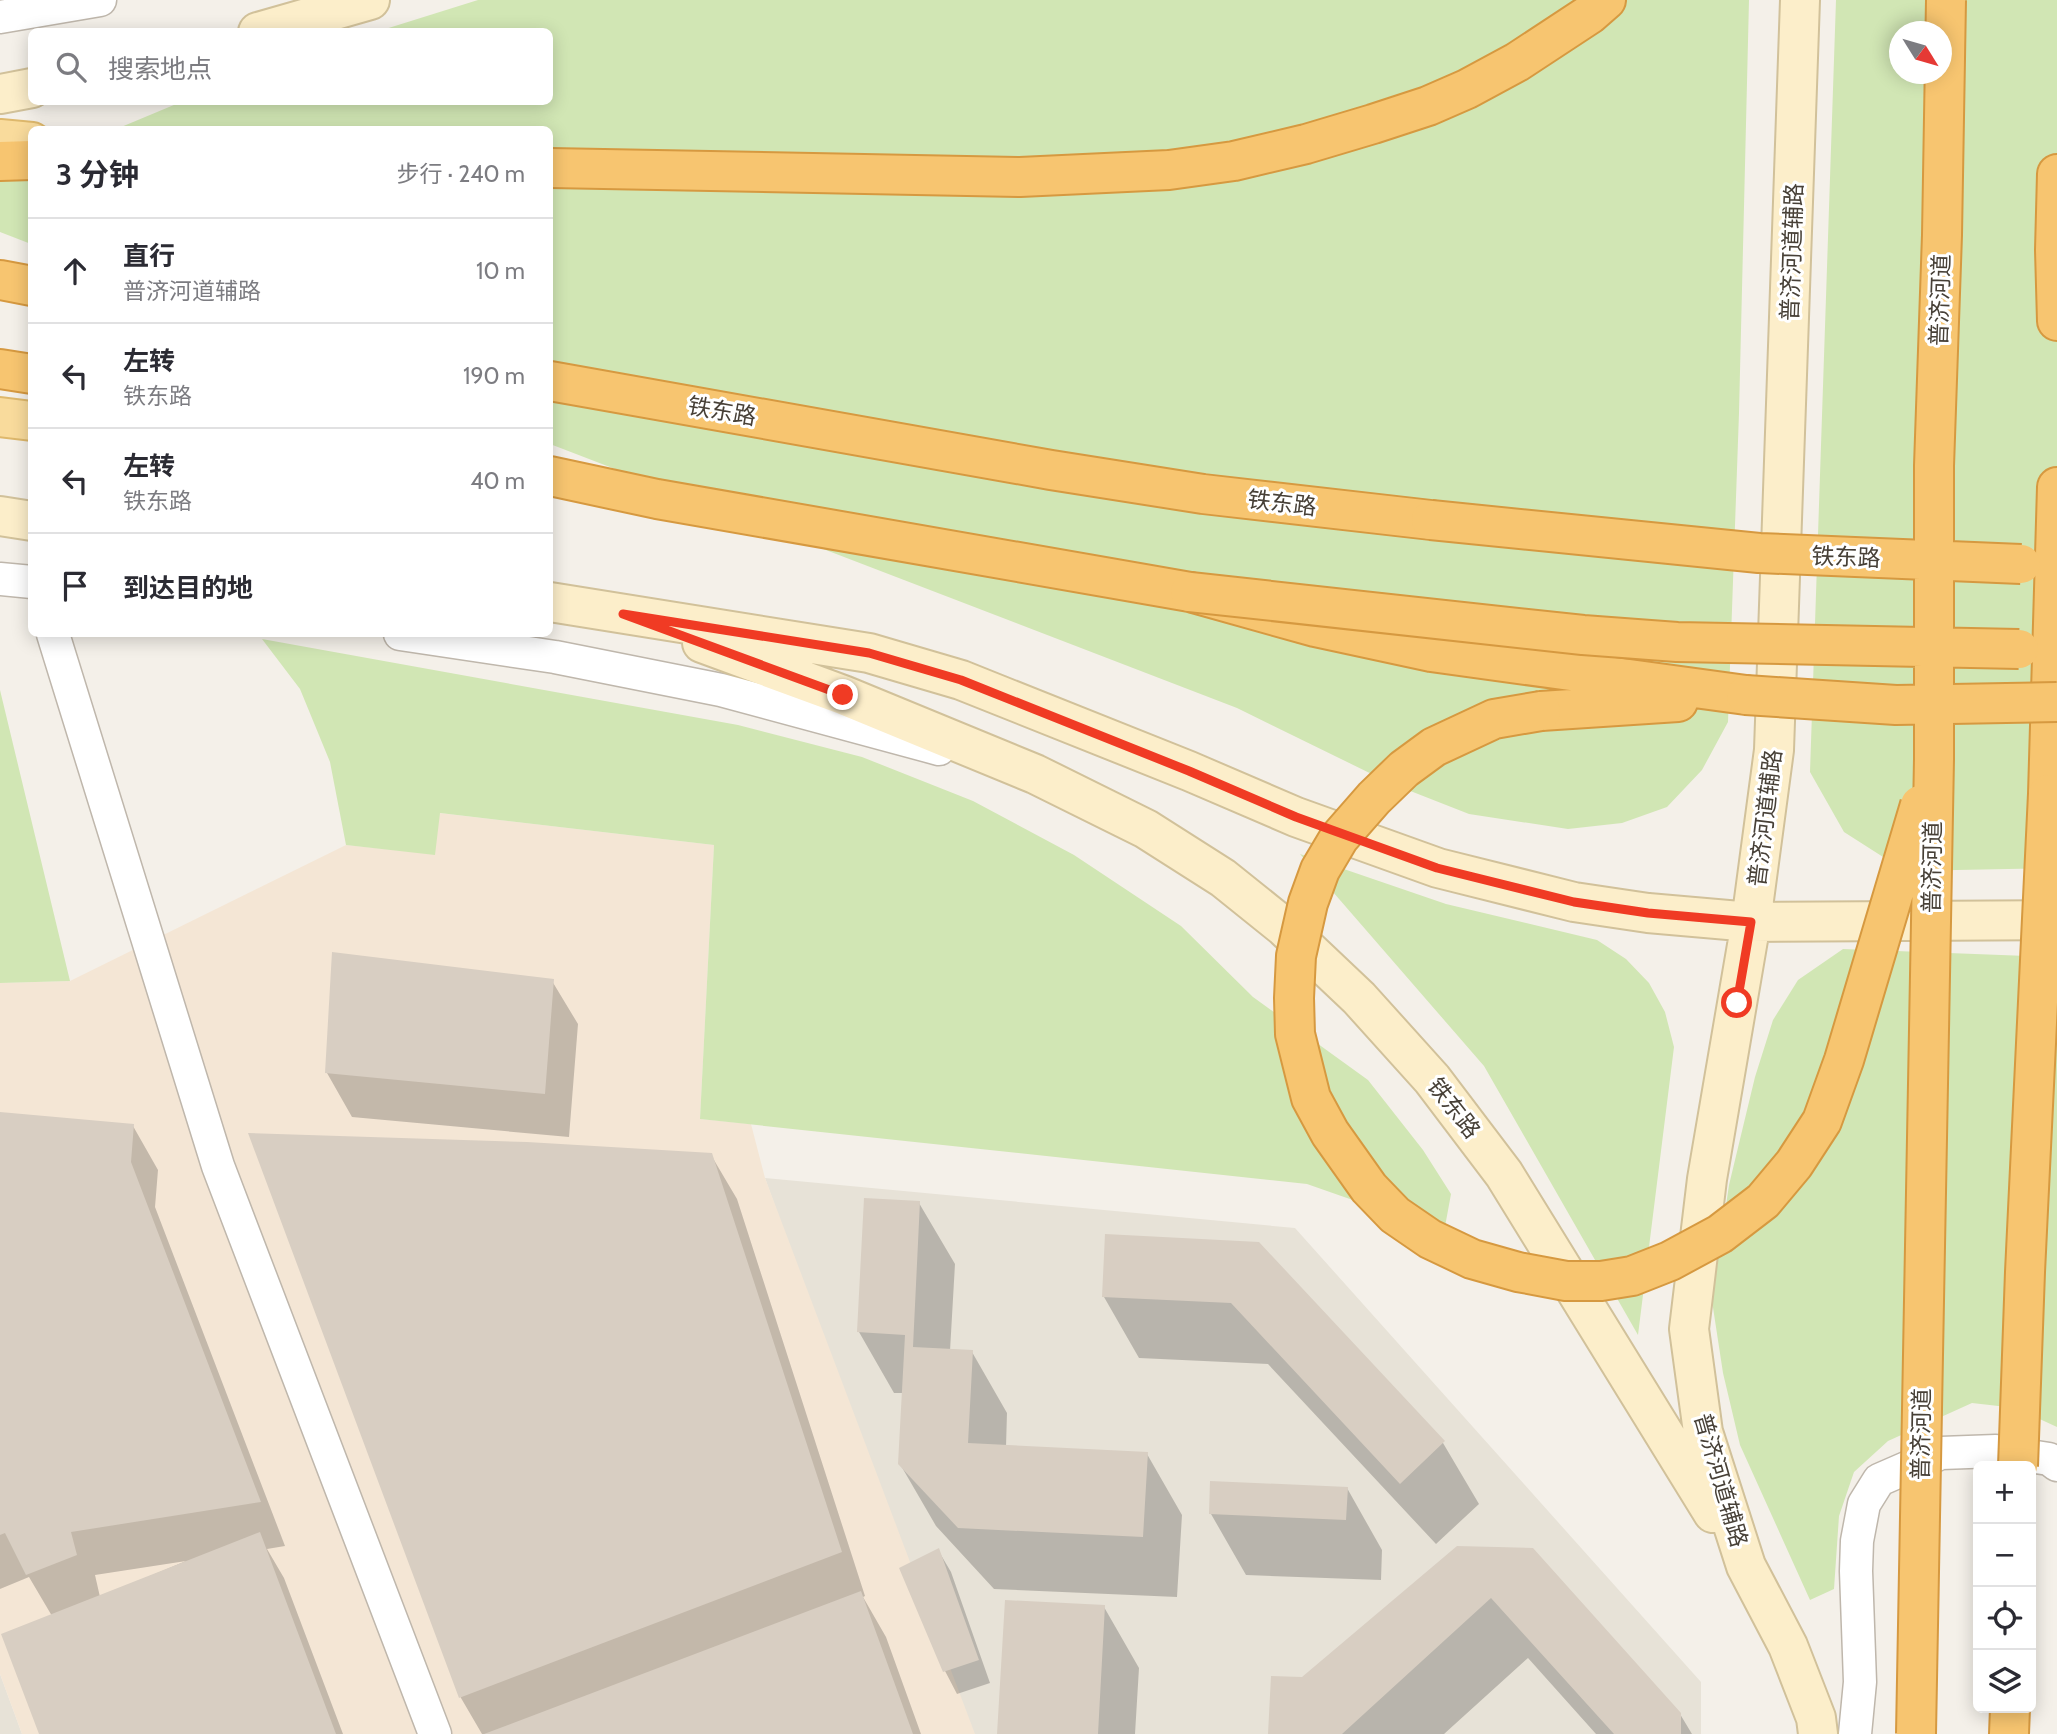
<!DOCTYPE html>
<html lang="zh">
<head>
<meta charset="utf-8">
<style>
	body { margin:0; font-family:Cabin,"Noto Sans SC",sans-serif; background:#f7f7f7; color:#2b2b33 }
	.controls { position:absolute; right:21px; bottom:21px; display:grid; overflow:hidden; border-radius:10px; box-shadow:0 4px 18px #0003 }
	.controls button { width:63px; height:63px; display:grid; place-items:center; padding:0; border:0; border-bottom:2px solid #e1e1e2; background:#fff; color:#2b2b33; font:35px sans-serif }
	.compass { position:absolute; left:1889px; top:21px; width:63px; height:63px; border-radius:50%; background:#fff; box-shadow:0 4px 18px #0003; rotate:127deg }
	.stop { position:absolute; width:21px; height:21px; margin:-16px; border:5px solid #f03b24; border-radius:50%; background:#fff }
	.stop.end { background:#f03b24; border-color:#fff; box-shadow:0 2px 7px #0008 }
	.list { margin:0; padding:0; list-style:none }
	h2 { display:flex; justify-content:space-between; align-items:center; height:91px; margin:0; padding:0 28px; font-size:30px }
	h2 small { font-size:23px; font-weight:400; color:#7c7c81 }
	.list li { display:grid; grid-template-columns:46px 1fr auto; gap:21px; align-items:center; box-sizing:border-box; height:105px; padding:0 28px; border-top:2px solid #e1e1e2 }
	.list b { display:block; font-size:26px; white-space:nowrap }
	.list p { margin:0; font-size:23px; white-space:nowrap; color:#7c7c81 }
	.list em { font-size:23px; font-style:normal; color:#7c7c81 }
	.icon { flex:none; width:38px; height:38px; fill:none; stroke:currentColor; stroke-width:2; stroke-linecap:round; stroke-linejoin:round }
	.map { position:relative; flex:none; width:2057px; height:1734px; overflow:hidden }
	.search { position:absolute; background:#fff; box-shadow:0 4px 18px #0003; left:28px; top:28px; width:525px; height:77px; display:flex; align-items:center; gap:18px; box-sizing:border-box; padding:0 24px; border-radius:10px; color:#7c7c81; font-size:26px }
	.panel { position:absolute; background:#fff; box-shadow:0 4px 18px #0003; left:28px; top:126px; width:525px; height:511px; border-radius:10px }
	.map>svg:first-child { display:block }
	.residential { fill:#e7e2d7 }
	.commercial { fill:#f4e6d5 }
	.green { fill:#d1e6b4; fill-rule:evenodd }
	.shadow { fill:#0003; fill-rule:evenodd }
	.building { fill:#d8cec2 }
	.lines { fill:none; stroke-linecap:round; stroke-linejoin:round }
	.street-casing { stroke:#bfb7ac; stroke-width:35 }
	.secondary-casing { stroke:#d1c19a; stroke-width:42 }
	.primary-casing { stroke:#deb86c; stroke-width:42 }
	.highway-casing { stroke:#d69940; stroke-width:42 }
	.street { stroke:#fff; stroke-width:32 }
	.secondary { stroke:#fceeca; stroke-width:38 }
	.primary { stroke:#f9db9c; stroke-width:38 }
	.highway { stroke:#f7c570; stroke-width:38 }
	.highway-bridge-casing { stroke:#d69940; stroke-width:42; stroke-linecap:butt }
	.highway-bridge { stroke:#f7c570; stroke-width:38 }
	.route { stroke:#f03b24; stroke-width:9 }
	.labels { text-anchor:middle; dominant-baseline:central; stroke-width:6; stroke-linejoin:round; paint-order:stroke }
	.street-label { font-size:23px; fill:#474037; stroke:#fff }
</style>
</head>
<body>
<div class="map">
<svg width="2057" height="1734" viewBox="0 0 2057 1734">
	<rect width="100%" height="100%" fill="#f4f0e9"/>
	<path class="residential" d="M765,1178L1295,1228L1701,1682V1734H963Z
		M0,1674L22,1734H0Z"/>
	<path class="commercial" d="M439,813L714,845L700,1119L751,1124L765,1178L975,1734H22L0,1674V983L70,981L346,845L434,854Z"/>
	<path class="green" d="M478,0H1749L1739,413L1728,722L1702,770L1667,807L1622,823L1568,829L1469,814L1390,783L1237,708L550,444V130H114L181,102H550V32L379,31Z
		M1836,0H2057V868L1905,871L1844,832L1810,772ZM1899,32H1941V74H1899Z
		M31,164V244L0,232V177Z
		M262,639L738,725L862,757L973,801L1074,855L1181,926L1253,997L1368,1080L1423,1150L1451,1194L1444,1232L1307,1184L700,1119L714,845L440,813L435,855L346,845L330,762L300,689Z
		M0,690L70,981L0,983Z
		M1300,854L1446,904L1597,940L1626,959L1649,983L1665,1012L1674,1047L1638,1335L1484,1066Z
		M1843,949L2057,957V1427L2016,1408L1972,1403L1888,1441L1854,1472L1839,1516L1834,1589L1810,1600L1740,1445L1723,1373L1712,1301L1729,1185L1755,1077L1773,1020L1798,980Z"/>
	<path class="shadow" d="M552,981L578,1024L569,1137L352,1117L327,1073Z
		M0,1114L133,1126L158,1170L155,1207L285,1546L267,1549L284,1578L343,1734H41L52,1616L29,1577L0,1589ZM186,1561L100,1597L95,1575Z
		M251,1135L711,1155L737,1199L865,1596L863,1597L886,1637L921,1734H482L461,1698Z
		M919,1203L955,1264L950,1351L972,1352L1007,1413L1006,1447L1147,1454L1182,1515L1177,1597L994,1589L936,1526L900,1464L904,1393H894L859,1332Z
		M1258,1244L1443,1443L1479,1504L1436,1544L1268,1364L1139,1358L1104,1297Z
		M1347,1488L1382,1550L1381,1580L1246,1575L1211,1514Z
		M1458,1547L1680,1714L1692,1734H1596L1528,1658L1444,1734H1270L1303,1679Z
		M938,1550L951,1572L990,1683L957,1694L945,1671L901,1569Z
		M1104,1607L1139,1668L1135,1734H999Z"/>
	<path class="building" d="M332,952L554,979L545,1094L325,1073Z
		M0,1112L134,1124L131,1162L261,1502L71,1532L77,1555L26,1575L5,1533L0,1535Z
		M248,1133L527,1142L712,1153L842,1552L459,1698Z
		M864,1198L920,1201L913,1347L973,1350L968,1443L1148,1452L1143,1537L958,1528L898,1464L905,1335L857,1332Z
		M1105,1234L1259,1242L1445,1441L1400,1484L1231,1303L1102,1297Z
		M1210,1481L1348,1487L1346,1520L1209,1514Z
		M260,1532L336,1734H39L1,1634Z
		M1457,1546L1533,1548L1681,1713V1734H1614L1491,1598L1342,1734H1268L1271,1676L1302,1677Z
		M939,1548L979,1660L943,1672L899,1568Z
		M861,1591L913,1734H484Z
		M1005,1600L1105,1605L1098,1734H997Z"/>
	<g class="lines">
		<g class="street-casing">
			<path id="street" d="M0,17L100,0
				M0,579L32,582
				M53,634L218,1166L435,1734
				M400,634L555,657L721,690L939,749
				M1855,1734L1860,1682L1856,1571L1857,1541L1864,1504L1879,1480L1941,1453L1996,1451L2049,1459L2057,1465"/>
		</g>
		<g class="secondary-casing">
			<path id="secondary" d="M1800,0L1774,750L1751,922L1707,1179L1689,1329L1703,1432L1746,1566L1788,1646L1816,1718L1818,1734
				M258,32L370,0
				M0,94L32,88
				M0,516L32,521
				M550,602L869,653L961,680L1189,771L1296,817L1438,868L1574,902L1648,913L1751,922L2057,920
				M702,643L843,695L1035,774L1146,829L1223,878L1284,927L1359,998L1432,1079L1504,1174L1713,1513"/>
		</g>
		<g class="primary-casing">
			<path id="primary" d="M0,139L32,142
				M0,417L32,421"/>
		</g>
		<g class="highway-casing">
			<path id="highway" d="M0,161L32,160
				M550,168L1020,177L1169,170L1234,161L1306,144L1373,124L1428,106L1467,89L1517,62L1590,14L1606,0
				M2057,174L2055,250L2057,321
				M0,280L32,286
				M0,369L32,374
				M550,381L1051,470L1203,494L1431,520
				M550,476L657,499L1190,592L1315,627L1431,652L1746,695
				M1541,711L1678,702
				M2055,827L2048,794L2057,487
				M2009,1734L2010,1708"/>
		</g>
		<use href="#street" class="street"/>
		<use href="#secondary" class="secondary"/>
		<use href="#primary" class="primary"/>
		<use href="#highway" class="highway"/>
		<g class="highway-bridge-casing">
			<path id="highway-bridge" d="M1431,520L1759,553L2021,564
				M1190,592L1583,635L1677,642L2019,649
				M1746,695L1896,705L2057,702
				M1541,711L1494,719L1434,747L1404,769L1374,798L1339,838L1320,870L1308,903L1296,956L1294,998L1295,1034L1311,1098L1330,1133L1369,1188L1395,1215L1430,1239L1472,1259L1518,1272L1566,1281H1601L1632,1276L1670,1261L1720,1234L1763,1201L1794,1164L1822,1121L1844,1060L1920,805
				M2018,1466L2025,1272L2048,794
				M1916,1734L1934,759V466L1942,235L1946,0"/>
		</g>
		<use href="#highway-bridge" class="highway-bridge"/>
	</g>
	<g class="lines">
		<path class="route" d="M843,695L623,614L869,653L961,680L1189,771L1296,817L1437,868L1574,902L1648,913L1751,922L1737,1003"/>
	</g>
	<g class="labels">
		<g class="street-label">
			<text transform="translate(1792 252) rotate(-88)">普济河道辅路</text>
			<text transform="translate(1940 300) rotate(-88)">普济河道</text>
			<text transform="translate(722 411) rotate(10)">铁东路</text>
			<text transform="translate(1282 503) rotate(7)">铁东路</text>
			<text transform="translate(1846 557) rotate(2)">铁东路</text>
			<text transform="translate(1765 818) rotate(-83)">普济河道辅路</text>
			<text transform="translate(1932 867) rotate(-89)">普济河道</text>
			<text transform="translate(1454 1108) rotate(52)">铁东路</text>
			<text transform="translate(1921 1434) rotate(-89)">普济河道</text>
			<text transform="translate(1721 1480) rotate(74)">普济河道辅路</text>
		</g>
	</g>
</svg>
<div class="controls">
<button>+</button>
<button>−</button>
<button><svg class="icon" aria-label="locate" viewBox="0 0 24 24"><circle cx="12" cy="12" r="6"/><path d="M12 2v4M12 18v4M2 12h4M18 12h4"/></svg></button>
<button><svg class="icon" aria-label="layers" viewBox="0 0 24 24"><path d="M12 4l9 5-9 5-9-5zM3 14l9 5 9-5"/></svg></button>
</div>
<svg class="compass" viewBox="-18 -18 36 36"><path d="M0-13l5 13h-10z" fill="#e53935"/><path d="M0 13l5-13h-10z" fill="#7c7c81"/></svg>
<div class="stop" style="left:1737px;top:1003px"></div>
<div class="stop end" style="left:843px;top:695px"></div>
<div class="search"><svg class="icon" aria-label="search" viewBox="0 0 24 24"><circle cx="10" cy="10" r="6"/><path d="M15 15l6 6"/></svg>搜索地点</div>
<section class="panel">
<h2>3 分钟<small>步行 · 240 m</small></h2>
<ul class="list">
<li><svg class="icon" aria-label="ahead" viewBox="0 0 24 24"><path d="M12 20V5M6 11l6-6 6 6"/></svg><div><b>直行</b><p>普济河道辅路</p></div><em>10 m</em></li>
<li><svg class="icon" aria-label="left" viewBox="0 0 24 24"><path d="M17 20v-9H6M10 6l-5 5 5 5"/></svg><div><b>左转</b><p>铁东路</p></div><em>190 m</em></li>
<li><svg class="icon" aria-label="left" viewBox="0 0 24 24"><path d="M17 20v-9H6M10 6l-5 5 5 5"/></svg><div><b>左转</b><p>铁东路</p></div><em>40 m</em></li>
<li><svg class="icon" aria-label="arrive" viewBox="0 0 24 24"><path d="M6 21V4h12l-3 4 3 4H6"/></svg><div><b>到达目的地</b></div></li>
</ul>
</section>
</div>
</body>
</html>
